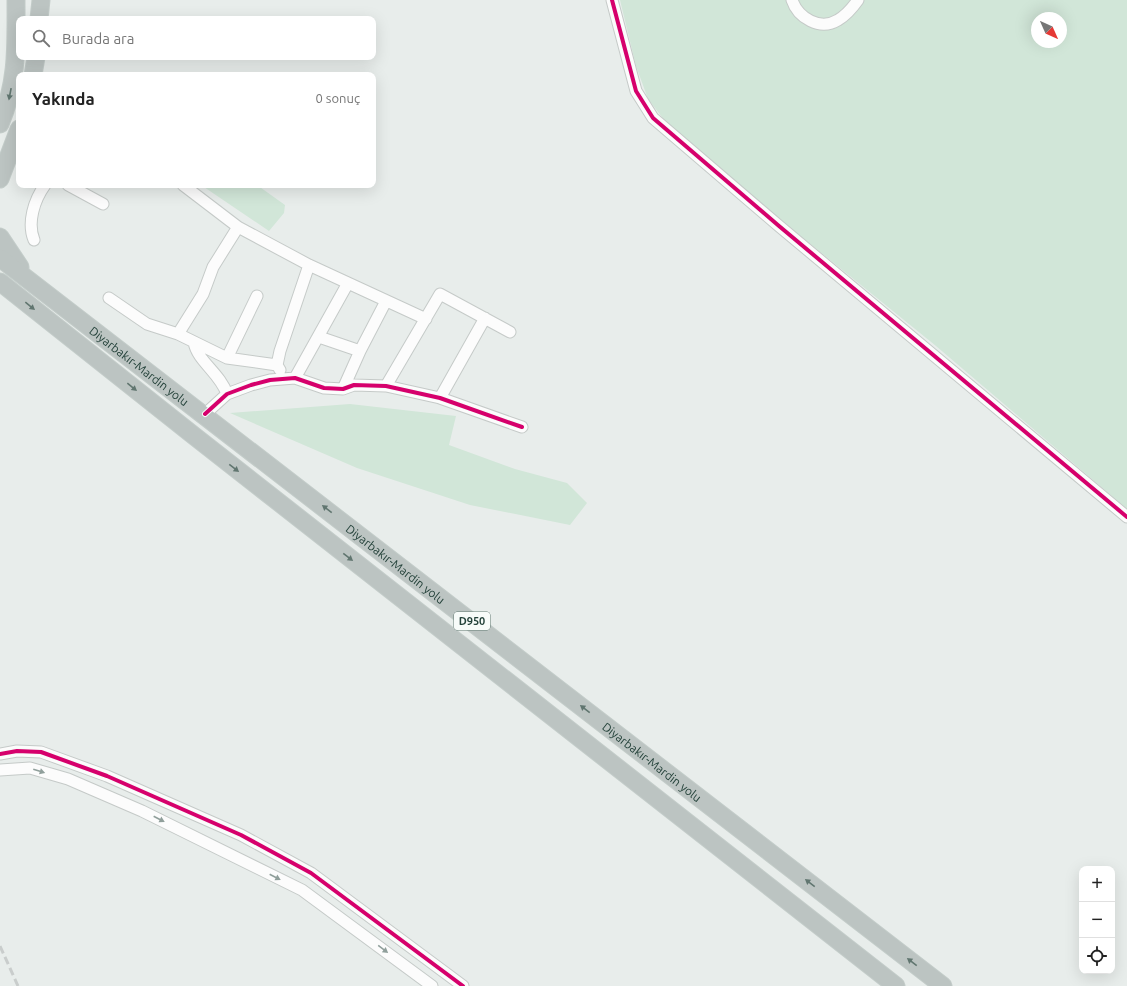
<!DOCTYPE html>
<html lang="tr">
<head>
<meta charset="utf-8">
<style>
	body { margin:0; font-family:Ubuntu,sans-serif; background:#f2f2f2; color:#222 }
	.controls { position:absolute; right:12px; bottom:12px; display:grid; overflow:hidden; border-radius:8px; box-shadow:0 4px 16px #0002 }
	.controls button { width:36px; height:36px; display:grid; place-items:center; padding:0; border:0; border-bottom:1px solid #e0e0e0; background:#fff; color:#222; font:20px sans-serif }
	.compass { position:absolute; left:1031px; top:12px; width:36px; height:36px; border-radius:50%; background:#fff; box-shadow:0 4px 16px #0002; rotate:135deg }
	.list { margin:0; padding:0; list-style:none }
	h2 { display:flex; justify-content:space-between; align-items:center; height:52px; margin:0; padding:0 16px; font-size:17px }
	h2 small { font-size:13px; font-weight:400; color:#767676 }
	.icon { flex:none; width:22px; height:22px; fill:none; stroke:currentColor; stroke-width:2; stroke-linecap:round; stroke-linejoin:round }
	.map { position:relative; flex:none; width:1127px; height:986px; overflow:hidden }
	.search { position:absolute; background:#fff; box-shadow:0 4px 16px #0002; left:16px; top:16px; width:360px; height:44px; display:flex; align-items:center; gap:10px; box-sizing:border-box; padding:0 14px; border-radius:8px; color:#767676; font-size:15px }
	.panel { position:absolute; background:#fff; box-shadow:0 4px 16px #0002; left:16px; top:72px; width:360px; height:116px; border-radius:8px }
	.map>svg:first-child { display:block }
	.green { fill:#d1e6d8; fill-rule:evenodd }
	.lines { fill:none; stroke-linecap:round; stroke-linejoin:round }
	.minor-casing { stroke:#c5cac8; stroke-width:13 }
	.highway-casing { stroke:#c3ccc9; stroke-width:19 }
	.minor { stroke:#fcfcfc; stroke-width:11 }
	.highway { stroke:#bcc4c2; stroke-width:17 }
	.rail { stroke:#c9cdcc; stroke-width:3; stroke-dasharray:8 4; stroke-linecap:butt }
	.cycleway-casing { stroke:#f7fbf9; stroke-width:6 }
	.cycleway { stroke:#d6006c; stroke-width:4 }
	.oneway { fill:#617670 }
	.oneway2 { fill:#909f9b }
	.labels { text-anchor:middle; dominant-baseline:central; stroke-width:3; stroke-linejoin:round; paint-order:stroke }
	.shield { fill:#f7fbf9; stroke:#637a73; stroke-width:1 }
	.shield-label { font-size:11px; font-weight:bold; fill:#24423a }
	.street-label { font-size:12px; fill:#24423a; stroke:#f7fbf9 }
</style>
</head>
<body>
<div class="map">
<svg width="1127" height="986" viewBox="0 0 1127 986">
	<rect width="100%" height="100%" fill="#e8edeb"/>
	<path class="green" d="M620,0H789L820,27L862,0H1127V509L936,346L750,195L665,121L648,99L636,66ZM1037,18H1061V42H1037Z
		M796,0H852C834,19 835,22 808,16Z
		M201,185H257L285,205L284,213L269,231Z
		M350,404L456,416L449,445L515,469L567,483L587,503L570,525L470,505L357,468L230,413Z"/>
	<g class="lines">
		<g class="minor-casing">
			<path id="minor" d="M612,0L636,91L653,118L779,226L1127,517
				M792,0C798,18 820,31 838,20C845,16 853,7 858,0
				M68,185L103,204
				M183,185L238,227L309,265L426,319
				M34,240C27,223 34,200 45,185
				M109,298L147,324L178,334L227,358L277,365
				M178,334L203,294L213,267L238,227
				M319,337L360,351
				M194,342C197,361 220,373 227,394
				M227,358L257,296
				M280,370L277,365L280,351L309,265
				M295,378L348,283
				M386,386L440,294L510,332
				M343,389L360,351L386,301
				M440,398L485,318
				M205,414L227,394L251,385L270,380L295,378L324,388L343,389L354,385L386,386L440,398L522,427
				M0,754L17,751L41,752L107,776L241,835L311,873L463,986
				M0,770L30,768L68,779L142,811L302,890L432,986"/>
		</g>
		<g class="highway-casing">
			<g id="highway">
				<path d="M39,19L41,0"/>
				<path d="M33,75L36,57"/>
				<path d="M0,124C18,81 16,46 16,0"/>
				<path d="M0,179L19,129"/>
				<path d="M0,237L20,267"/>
				<path id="s1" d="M0,258L943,986"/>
				<path d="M0,282L193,435L896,986"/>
			</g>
		</g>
		<use href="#minor" class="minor"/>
		<use href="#highway" class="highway"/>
		<path class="rail" d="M0,946L18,986"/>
		<g class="cycleway-casing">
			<path id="cycleway" d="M612,0L636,91L653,118L779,226L1127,517
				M205,414L227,394L251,385L270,380L295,378L324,388L343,389L354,385L386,386L440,398L522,427
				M0,754L17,751L41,752L107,776L241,835L311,873L463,986"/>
		</g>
		<use href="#cycleway" class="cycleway"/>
	</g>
	<defs><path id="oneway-solid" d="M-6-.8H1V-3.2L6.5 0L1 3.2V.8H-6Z"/></defs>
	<g class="oneway">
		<use href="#oneway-solid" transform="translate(10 94) rotate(101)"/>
		<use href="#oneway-solid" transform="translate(30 306) rotate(39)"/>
		<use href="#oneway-solid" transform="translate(132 387) rotate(39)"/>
		<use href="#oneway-solid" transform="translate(234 468) rotate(38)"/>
		<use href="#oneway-solid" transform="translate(327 509) rotate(-142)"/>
		<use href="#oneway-solid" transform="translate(348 557) rotate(38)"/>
		<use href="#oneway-solid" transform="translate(585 709) rotate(-142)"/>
		<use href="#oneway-solid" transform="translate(810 883) rotate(-142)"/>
		<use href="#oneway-solid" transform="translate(912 962) rotate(-142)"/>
	</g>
	<g class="oneway2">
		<use href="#oneway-solid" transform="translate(39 771) rotate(17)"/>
		<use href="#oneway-solid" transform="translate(159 819) rotate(27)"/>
		<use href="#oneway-solid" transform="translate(275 877) rotate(27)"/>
		<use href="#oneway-solid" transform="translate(383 949) rotate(37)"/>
	</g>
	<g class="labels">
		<rect class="shield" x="454" y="612" width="36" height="18" rx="3"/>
		<g class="shield-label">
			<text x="472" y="621">D950</text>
		</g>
		<g class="street-label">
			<text stroke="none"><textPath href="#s1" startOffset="176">Diyarbakır-Mardin yolu</textPath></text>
			<text stroke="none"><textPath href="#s1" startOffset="500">Diyarbakır-Mardin yolu</textPath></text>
			<text stroke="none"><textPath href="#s1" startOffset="824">Diyarbakır-Mardin yolu</textPath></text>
		</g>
	</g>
</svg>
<div class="controls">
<button>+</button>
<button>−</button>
<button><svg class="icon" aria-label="locate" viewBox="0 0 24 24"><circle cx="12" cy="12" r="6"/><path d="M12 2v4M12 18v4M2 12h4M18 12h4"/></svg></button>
</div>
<svg class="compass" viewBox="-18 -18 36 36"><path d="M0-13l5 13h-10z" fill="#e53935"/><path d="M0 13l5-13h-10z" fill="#767676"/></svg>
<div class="search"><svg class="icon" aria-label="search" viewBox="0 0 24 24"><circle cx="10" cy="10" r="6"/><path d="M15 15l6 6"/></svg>Burada ara</div>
<section class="panel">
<h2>Yakında<small>0 sonuç</small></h2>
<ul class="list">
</ul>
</section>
</div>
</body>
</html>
